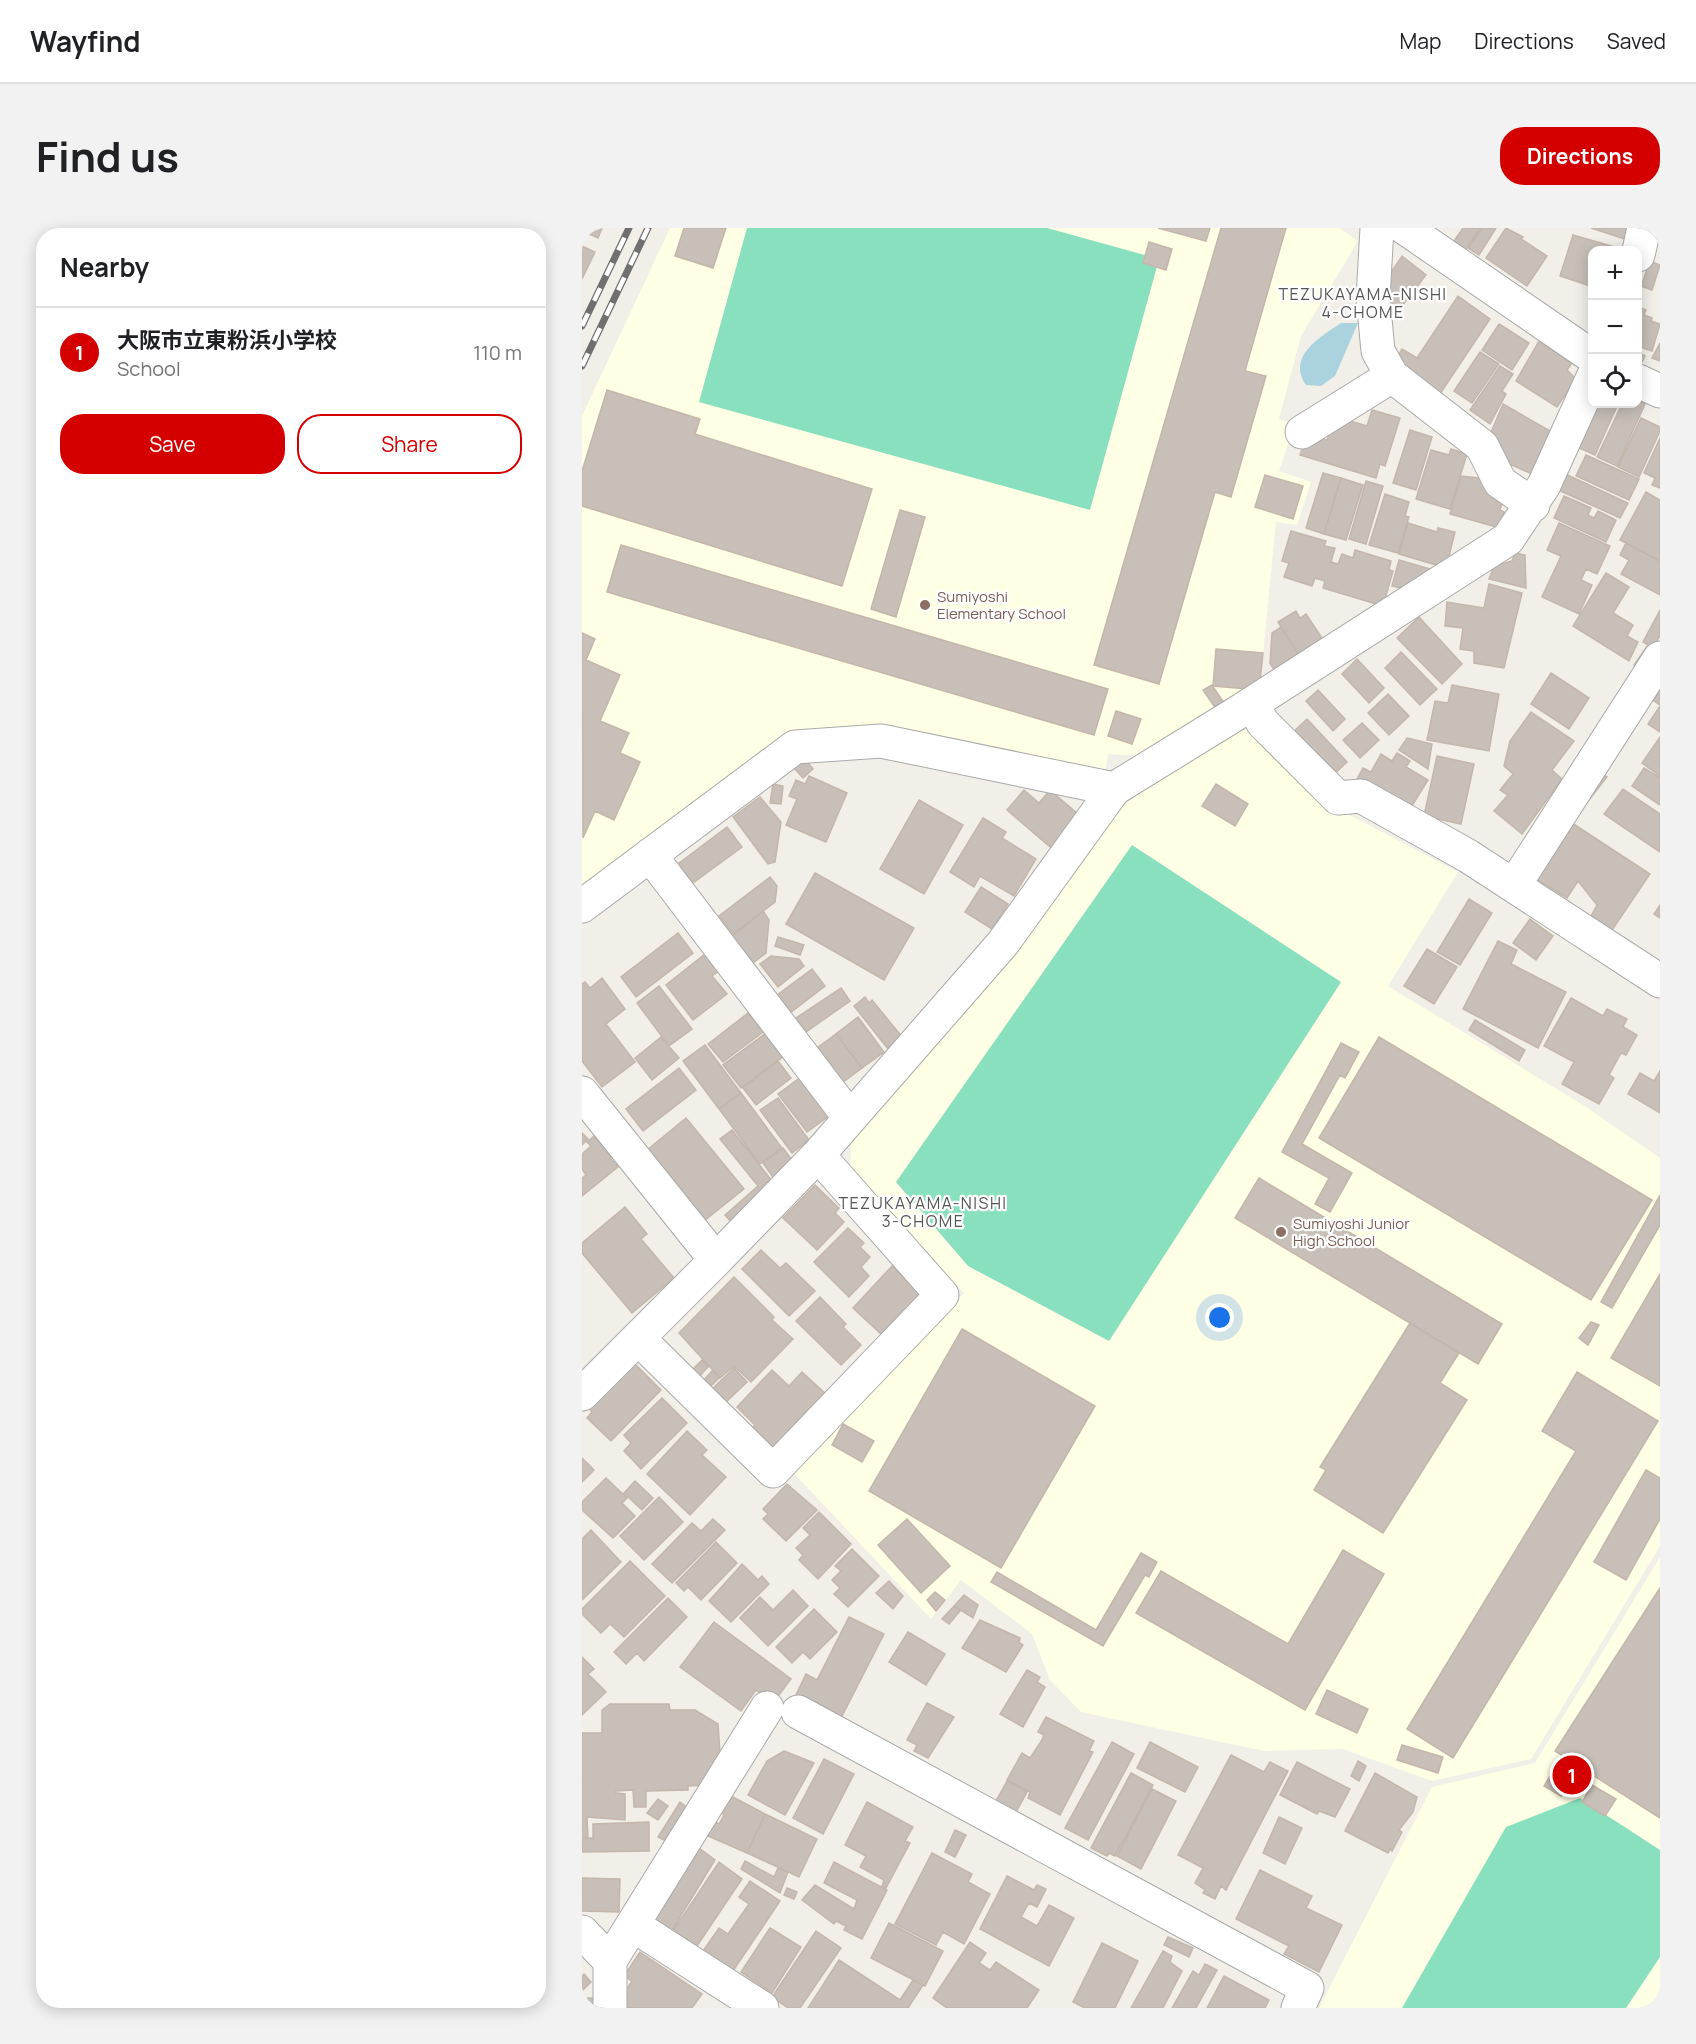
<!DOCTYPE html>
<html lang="en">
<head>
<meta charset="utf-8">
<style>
	body { margin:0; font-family:Manrope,"Noto Sans JP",sans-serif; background:#f2f2f2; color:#202124 }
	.controls { position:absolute; right:18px; top:18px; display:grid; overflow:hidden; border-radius:12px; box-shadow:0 3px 15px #0003 }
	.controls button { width:54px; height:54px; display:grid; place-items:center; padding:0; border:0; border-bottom:2px solid #e0e0e0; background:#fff; color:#202124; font:30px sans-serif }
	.you { position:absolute; left:638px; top:1090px; width:21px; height:21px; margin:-15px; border:4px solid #fff; border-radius:50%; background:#1a73e8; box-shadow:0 0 0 9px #1a73e833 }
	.badge { display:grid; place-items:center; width:39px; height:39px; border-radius:50%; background:#d40000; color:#fff; font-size:20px; font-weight:700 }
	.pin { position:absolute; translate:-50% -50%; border:3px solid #fff; box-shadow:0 2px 6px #0006 }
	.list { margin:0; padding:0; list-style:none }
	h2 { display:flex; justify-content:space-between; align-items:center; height:78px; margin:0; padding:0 24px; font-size:26px }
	h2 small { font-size:20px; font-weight:400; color:#757577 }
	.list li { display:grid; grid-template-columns:39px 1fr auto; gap:18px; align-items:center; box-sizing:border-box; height:90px; padding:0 24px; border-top:2px solid #e0e0e0 }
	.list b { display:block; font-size:22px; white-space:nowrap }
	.list p { margin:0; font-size:20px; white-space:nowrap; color:#757577 }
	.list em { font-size:20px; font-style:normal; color:#757577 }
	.actions { display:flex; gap:12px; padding:18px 24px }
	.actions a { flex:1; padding:14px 0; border:2px solid #d40000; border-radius:24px; text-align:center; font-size:21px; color:#d40000 }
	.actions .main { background:#d40000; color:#fff }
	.icon { flex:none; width:33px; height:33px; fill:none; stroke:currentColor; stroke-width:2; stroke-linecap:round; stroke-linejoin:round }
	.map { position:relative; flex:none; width:1078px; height:1780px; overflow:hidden; border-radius:24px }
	header { display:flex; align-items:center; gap:36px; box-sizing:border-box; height:84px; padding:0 30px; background:#fff; border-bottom:2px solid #e0e0e0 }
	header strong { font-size:28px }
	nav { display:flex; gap:33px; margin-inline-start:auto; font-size:21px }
	.intro { display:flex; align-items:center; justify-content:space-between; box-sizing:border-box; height:144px; padding:0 36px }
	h1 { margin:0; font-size:42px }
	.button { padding:15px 27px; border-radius:24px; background:#d40000; color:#fff; font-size:21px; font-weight:700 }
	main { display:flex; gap:36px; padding:0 36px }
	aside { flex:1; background:#fff; border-radius:24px; box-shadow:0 3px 15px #0003 }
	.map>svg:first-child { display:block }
	.education { fill:#ffffe5 }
	.pitch { fill:#88e0be }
	.water { fill:#aad3df }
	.building { fill:#c7bfb8; stroke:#c4b6ab; stroke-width:1.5 }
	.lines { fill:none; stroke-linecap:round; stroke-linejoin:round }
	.minor-casing { stroke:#a9a9a9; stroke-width:35 }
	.minor { stroke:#fff; stroke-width:33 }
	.rail-casing { stroke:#707070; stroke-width:7 }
	.rail { stroke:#fff; stroke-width:4.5; stroke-dasharray:14; stroke-linecap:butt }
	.education-dot { fill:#8d6e63; stroke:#fff; stroke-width:2 }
	.labels { text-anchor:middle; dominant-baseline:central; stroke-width:4.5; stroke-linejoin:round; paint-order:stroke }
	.education-label { font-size:15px; fill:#785e54; stroke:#fff; text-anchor:start }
	.neighbourhood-label { font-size:16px; letter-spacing:1.5px; fill:#555; stroke:#fff }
</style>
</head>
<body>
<header>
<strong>Wayfind</strong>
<nav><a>Map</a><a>Directions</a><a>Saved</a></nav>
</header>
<div class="intro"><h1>Find us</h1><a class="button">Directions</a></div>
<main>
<aside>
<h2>Nearby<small></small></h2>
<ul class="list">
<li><span class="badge">1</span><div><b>大阪市立東粉浜小学校</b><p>School</p></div><em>110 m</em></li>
</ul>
<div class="actions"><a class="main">Save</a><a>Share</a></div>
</aside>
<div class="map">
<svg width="1078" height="1780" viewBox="0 0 1078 1780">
	<rect width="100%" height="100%" fill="#f2efe9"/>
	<path class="education" d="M88,0H757L776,13L719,108L697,191L713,196L697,243L729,254L715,297L694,294L678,457L563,528L526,526L523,545L212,510L0,664V188Z
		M666,489L741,573L876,644L806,758L1004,879L1078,930V1318L949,1531L850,1553L761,1521L682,1523L499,1484L468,1452L450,1406L379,1352L349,1391L208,1241L382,1065L268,950L269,913L537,580Z
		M1078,1329V1780H737L850,1559L953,1535Z"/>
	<path class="pitch" d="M165,0H465L577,31L508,282L117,174Z
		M550,617L759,754L527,1113L386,1038L314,954Z
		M998,1570L1078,1622V1729L1044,1780H820L924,1599Z"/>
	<path class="water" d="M759,95H776L753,148L739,158L724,157C705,128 737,110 759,95Z"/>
	<path class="building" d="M0,0H20L16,10L0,3Z
		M102,0H144L131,40L93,28Z
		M576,0H628L624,13Z
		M639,0H704L663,143L684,148L649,269L633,264L577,456L512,437Z
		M881,0H898L882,24L870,16Z
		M900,0H914L897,27L886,20Z
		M924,0L941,9L939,11L965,28L945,58L904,30Z
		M1009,0H1047L1043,11Z
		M991,7L1043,22H1011V59L978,48Z
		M567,14L590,21L584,42L561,35Z
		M0,18L13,24L0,51Z
		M820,28L844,47L804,99V52Z
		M1068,33L1078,37L1070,62L1059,58Z
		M876,68L908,91L856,169L812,135L820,121L835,130Z
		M1056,79L1064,82L1062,87L1070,90L1069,93L1078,96L1070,123L1058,119L1060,113L1056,111Z
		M917,96L947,115L930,142L900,122Z
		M957,113L990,135L985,142L994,151L975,179L934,153Z
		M1078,115V133L1070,130Z
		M898,124L917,136L890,175L872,163Z
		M1056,124L1063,128L1059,136L1056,134Z
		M918,138L931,146L920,163L924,166L908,196L888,182Z
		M25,162L118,191L113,206L290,261L260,358L0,278V243Z
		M1056,172L1063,176L1035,238L1015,229L1040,176H1056Z
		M921,176L970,204L952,247L914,230L905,214Z
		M1012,176H1036L1013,227L993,218Z
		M790,182L818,190L803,238L798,236L794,250L718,227L722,216L734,209L745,212L749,201L765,192L785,198Z
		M1059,190L1078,199V203L1057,249L1036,239Z
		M828,202L850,209L834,262L811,255Z
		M1078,210V260L1070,257L1073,250L1062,245Z
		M869,221L885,226L868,281L834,271L849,222L867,227Z
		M1004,227L1057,251L1047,272L994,248Z
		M979,244L1046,275L1038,290L972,260Z
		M741,245L759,250L742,306L724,300Z
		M683,247L721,258L711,291L673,279Z
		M879,248L906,251L916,266L914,273L920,275L918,282L922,284L918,300L868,286Z
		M759,250L781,257L764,312L742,306Z
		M784,253L801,258L784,316L767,311Z
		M1064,264L1078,272V333L1038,312Z
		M803,266L827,274L823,288L827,289L816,325L787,317Z
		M982,268L1009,280L1006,287L1012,290L1016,283L1034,292L1024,314L972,290Z
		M318,282L343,289L314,389L289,381Z
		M826,295L855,304L856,300L873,304L864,340L817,326Z
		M977,295L1028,318L1015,346L1004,341L999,352L1010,357L997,386L960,369L979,328L965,322Z
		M709,303L744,313L742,318L753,320L749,334L756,336L760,326L771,330L773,322L809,333L807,342L811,343L801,378L741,360L743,353L733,350L730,358L702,349L707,335L700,333Z
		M1044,315L1078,333V367L1039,346L1047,332L1038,327Z
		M39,317L526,461L512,507L25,364Z
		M933,325L943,327L944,360L907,351L912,338L930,333Z
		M817,332L855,343L826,362L810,358Z
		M1024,345L1047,359L1031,385L1051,397L1045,408L1056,414L1047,433L991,398Z
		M907,356L940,365L922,440L892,435V423L878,421L881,400L863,398L865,374L902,380Z
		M1078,382V408L1056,440L1052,437L1066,417L1061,414Z
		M714,383L718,390L724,386L744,416L720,432L696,394Z
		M837,389L880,436L860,456L815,410Z
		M699,399L720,432L696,448L688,435L690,405Z
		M0,405L13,411L4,432L38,447L18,493L47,505L38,525L58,534L32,592L13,583L1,610Z
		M634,421L681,425L677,462L631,458Z
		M819,424L855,461L838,477L803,440Z
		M775,431L802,460L787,475L760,446Z
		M969,445L1007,470L987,501L949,476Z
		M630,457L644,478L636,484L621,462Z
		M870,457L917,466L907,523L845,512L853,473L866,475Z
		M1078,461V477L1071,472Z
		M736,462L763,491L751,503L724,473Z
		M806,466L827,488L807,507L786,485Z
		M1078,478V504L1066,496Z
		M534,483L559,491L550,516L526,508Z
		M949,484L992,513L970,542L980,551L940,606L912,583L926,567L918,562L931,546L922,538L928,513Z
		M725,491L765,534L748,550L708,507Z
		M780,495L797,512L778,530L761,512Z
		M1078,509V548L1060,535Z
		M825,510L850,516L846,541L817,522Z
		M815,525L828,533L824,539L846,552L828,581L774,553L781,540L789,544L799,526L810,533Z
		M855,528L892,536L879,596L842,588Z
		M223,531L231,541L221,550L212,540Z
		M1062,540L1078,550V577L1050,558Z
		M1019,545L1025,549L1003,577Z
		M227,548L265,565L244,614L204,597L215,571L207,568L214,552L223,556Z
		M191,556L201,558L199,576L188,575Z
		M634,556L666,576L653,598L620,578Z
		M1041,561L1078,586V624L1022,586Z
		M442,562L457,575L468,562L502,591L474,624L425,582Z
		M178,569L199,594L193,634L186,636L151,589Z
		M337,572L381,597L342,666L298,641Z
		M401,590L424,604L420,610L454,631L432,668L398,648L392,659L368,644Z
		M990,595L1068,646L1030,702L1008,690L1015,677L996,653L985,670L952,650Z
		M145,599L160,619L111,655L96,636Z
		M233,645L332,700L302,752L204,696Z
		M188,649L195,658L193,674L151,706L137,688Z
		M399,659L426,676L410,701L383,684Z
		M887,671L910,685L878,737L855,724Z
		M1078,677V690L1072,686Z
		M181,683L187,692L184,725L167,738L146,712Z
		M948,691L971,708L954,732L931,715Z
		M96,705L111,725L54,769L39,749Z
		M196,709L222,717L218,727L193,718Z
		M916,713L935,722L929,736L984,764L956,820L881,781Z
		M845,721L875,739L852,776L822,758Z
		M123,726L137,743L130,748L145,766L111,792L84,757Z
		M189,728L217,731L222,738L196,759L178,736Z
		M230,741L243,758L208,785L194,768Z
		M20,750L43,781L24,796L53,834L20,859L0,833V756L3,754L8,760Z
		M77,758L110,801L87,818L55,775Z
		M259,760L268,773L224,804L214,790Z
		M283,769L287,775L290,772L320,809L306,821L272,778Z
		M989,770L1021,788L1025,781L1045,791L1041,799L1055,807L1044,827L1039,825L1027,847L1032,850L1017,876L980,856L992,834L962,818Z
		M166,785L181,804L141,834L126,816Z
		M276,789L302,824L280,840L254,806Z
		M893,792L943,822L937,833L887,802Z
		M184,805L202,828L159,860L141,837Z
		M254,806L280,840L257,857L231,823Z
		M79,809L97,830L70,852L53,830Z
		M797,809L1070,972L1009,1072L737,910Z
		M759,815L777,824L763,850L758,847L720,916L770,945L748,984L733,976L747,950L700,924Z
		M123,817L159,865L137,881L101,833Z
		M196,833L209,850L174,877L161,860Z
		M97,840L114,862L61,903L44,881Z
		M1078,843V885L1046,866L1058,845L1072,853Z
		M223,846L251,885L225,904L196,866Z
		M159,865L200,920L178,936L137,881Z
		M196,870L227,912L210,925L178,882Z
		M104,890L162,961L122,993L65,922Z
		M150,902L194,958L151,996L143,987L176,958L138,911Z
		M0,905L6,911L0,917Z
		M12,908L30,927L28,930L36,939L0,968V950L4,947L0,941V926L9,918L5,914Z
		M201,920L213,936L193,952L181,935Z
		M677,950L920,1096L896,1136L653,990Z
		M233,957L257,980L253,985L262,994L235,1022L201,990Z
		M1078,967V997L1030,1080L1019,1074Z
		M43,979L65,1006L59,1011L92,1050L50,1085L0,1025V1015Z
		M266,1000L282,1015L278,1019L288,1029L279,1039L287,1048L267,1069L232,1034Z
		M179,1022L198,1040L204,1035L233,1063L207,1088L160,1041Z
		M310,1038L341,1067L302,1109L271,1080Z
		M1078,1046V1158L1029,1130Z
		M152,1049L192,1089L190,1092L211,1111L169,1154L152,1138L138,1150L97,1105Z
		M238,1069L264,1096L261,1099L279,1117L259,1137L214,1093Z
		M1009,1094L1017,1097L1006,1117L997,1110Z
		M828,1095L877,1125L858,1155L885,1172L801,1305L732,1262L744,1242L738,1239Z
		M380,1101L513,1178L419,1340L287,1263Z
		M120,1132L126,1139L115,1151L108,1144Z
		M52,1135L79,1162L29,1213L5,1190L10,1184L7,1180Z
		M152,1140L165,1154L141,1177L128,1163Z
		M190,1142L207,1158L220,1144L246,1168L192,1226L167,1203L173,1197L155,1179Z
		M130,1143L137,1150L126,1161L120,1154Z
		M995,1144L1076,1193L871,1530L825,1501L994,1223L960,1203Z
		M80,1170L105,1195L59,1241L42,1223L49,1215L42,1207Z
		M261,1196L292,1213L280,1234L250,1217Z
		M105,1203L125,1222L120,1227L144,1249L108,1287L65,1246Z
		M0,1230L12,1242L0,1254Z
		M1064,1242L1078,1250V1291L1044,1352L1012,1334Z
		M24,1250L45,1270L40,1275L53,1288L31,1310L0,1282V1274Z
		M53,1253L71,1270L60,1282L42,1265Z
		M205,1256L235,1282L204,1313L181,1291L186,1286L181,1281Z
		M77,1269L101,1294L62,1332L38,1308Z
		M237,1284L269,1316L236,1351L217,1332L221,1327L214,1320L228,1307L221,1300Z
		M131,1291L143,1302L90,1355L70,1336L110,1295L119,1303Z
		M325,1291L368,1338L339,1365L296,1317Z
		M9,1302L39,1334L0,1372V1311Z
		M134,1314L155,1335L119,1372L106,1359L102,1363L94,1355Z
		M270,1321L297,1348L266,1379L252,1366L258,1360L250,1352L259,1343L253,1338Z
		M761,1322L802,1346L723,1482L554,1385L579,1343L706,1416Z
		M559,1325L575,1334L567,1349L563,1347L521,1418L409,1354L415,1344L514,1402Z
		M48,1333L83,1368L42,1409L28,1396L19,1405L0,1386V1381Z
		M160,1336L176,1352L180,1348L187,1356L149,1394L127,1373Z
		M307,1353L321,1368L311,1381L294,1365Z
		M1078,1360V1590L973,1523Z
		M211,1362L226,1378L186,1418L158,1390L178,1369L191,1382Z
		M353,1364L363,1372L354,1383L345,1372Z
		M382,1367L396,1377L391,1390L372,1378Z
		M86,1370L105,1389L62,1433L55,1425L44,1436L32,1424Z
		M372,1378L378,1383L367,1396L360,1391Z
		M232,1381L255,1404L228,1431L221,1424L210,1435L194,1419Z
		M267,1389L302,1406L259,1490L214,1467L224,1446L235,1452Z
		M398,1392L438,1410L437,1414L441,1417L424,1444L380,1420Z
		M132,1394L209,1451L191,1475L174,1462L159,1483L98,1439Z
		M326,1404L363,1426L344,1457L307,1434Z
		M0,1429L12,1441L6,1446L24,1464L0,1487Z
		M445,1442L458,1449L455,1454L463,1459L441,1499L418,1486Z
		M745,1462L786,1481L775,1505L734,1486Z
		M345,1475L372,1489L346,1530L332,1523L335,1517L325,1512Z
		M28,1476H87L88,1482H113L136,1496L138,1525H135V1535H131L123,1557L106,1558V1562L64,1563V1579H52L51,1562L34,1563V1565L43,1566V1592L5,1589L6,1610H0V1505H20V1482Z
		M464,1489L512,1513L507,1523L511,1524L478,1587L446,1570L448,1564L425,1552L440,1525L448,1530L460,1512L462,1507L456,1504Z
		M530,1514L552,1526L506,1612L483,1600Z
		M568,1514L616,1539L603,1564L555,1540Z
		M820,1517L861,1529L856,1545L815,1532Z
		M202,1523L232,1535L203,1587L166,1567L185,1533Z
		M649,1527L682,1544L688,1534L706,1543L644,1662L639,1658L633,1671L621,1665L623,1662L613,1655L621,1640L596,1627Z
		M242,1531L272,1546L241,1606L211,1590Z
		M776,1533L784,1538L777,1553L769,1548Z
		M977,1533L994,1543L979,1568L962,1558Z
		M715,1534L768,1561L753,1589L737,1583L735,1586L698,1567Z
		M549,1545L571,1557L533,1628L527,1625L525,1628L509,1620Z
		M793,1545L835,1569L831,1584L817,1602L820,1604L810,1623L808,1621L806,1625L763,1603Z
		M425,1553L445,1564L434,1584L414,1573Z
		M1010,1557L1034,1571L1023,1588L1000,1574Z
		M570,1561L594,1573L559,1641L535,1628Z
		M147,1567L183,1586L165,1625L124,1607L130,1592L137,1596L142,1587L137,1582Z
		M76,1571L86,1578L76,1592L65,1585Z
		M98,1574L106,1580L84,1613L76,1609Z
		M285,1574L331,1599L323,1613L328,1615L304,1660L300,1658L302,1652L278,1639L284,1628L263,1617Z
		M183,1586L235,1611L217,1649L165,1625Z
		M697,1589L720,1600L703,1636L681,1625Z
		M67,1594V1623L0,1624V1610H11V1596Z
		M373,1602L384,1607L373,1629L363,1624Z
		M113,1617L133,1632L89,1704L66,1689Z
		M350,1625L390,1646L386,1654L408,1666L382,1716L361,1704L354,1717L313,1696Z
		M163,1633L192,1649L196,1640L206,1644L198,1665L159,1641Z
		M137,1634L160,1651L115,1718L91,1703Z
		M252,1634L305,1662L280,1711L262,1702L264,1698L254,1693L252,1696L220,1672L233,1657L272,1681L275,1672L242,1655Z
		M678,1642L730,1668L724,1680L760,1697L737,1744L702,1726L707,1718L654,1691Z
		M425,1648L452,1662L455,1657L464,1661L455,1679L447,1675L439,1689L455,1698L467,1677L492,1690L467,1738L398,1701Z
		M0,1650L38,1651L37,1684L0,1683Z
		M168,1653L198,1673L151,1743L121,1723L137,1700L146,1706L167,1676L157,1669Z
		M205,1660L215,1664L212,1671L202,1667Z
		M307,1695L361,1723L343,1758L289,1730Z
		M188,1700L219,1719L190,1765L159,1744Z
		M234,1703L259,1720L218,1780H206L190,1769Z
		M586,1709L611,1720L607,1729L582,1717Z
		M388,1714L404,1725L397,1735L408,1742L414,1734L457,1762L445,1780H365L351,1770Z
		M520,1715L556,1733L533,1780H503L491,1774Z
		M581,1723L590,1728L588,1734L600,1743L581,1780H549Z
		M58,1724L120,1766L110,1780H43V1764L50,1753L42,1748Z
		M257,1732L318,1772L331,1752L341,1757L326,1780H226Z
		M623,1736L635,1742L614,1780H590L611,1743L617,1747Z
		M2,1746L9,1754L0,1763V1748Z
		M642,1748L687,1772L683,1780H625Z
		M6,1770H14V1780H5Z"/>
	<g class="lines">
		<g class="minor-casing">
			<path id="minor" d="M795,0L791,70L796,123L810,148L900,218L918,254L951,277
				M823,0L1011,129
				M1056,27L1062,0
				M1056,153L1078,163
				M720,204L810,148
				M670,476L681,495L756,570L779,568L886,628L1078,753
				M68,627L268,890
				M933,656L1078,430
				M0,678L213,519L299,513L532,561L652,487L926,311L962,257L1011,149
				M0,865L134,1032L0,1166
				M134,1032L236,927L421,715L532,561
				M57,1111L191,1243L360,1067L236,927
				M216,1484L725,1760L716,1780
				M51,1697L180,1780
				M0,1704L28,1733
				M28,1780V1733L185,1480"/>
		</g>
		<use href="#minor" class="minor"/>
		<g class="rail-casing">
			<path id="rail" d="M0,98L47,0
				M0,138L66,0"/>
		</g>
		<use href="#rail" class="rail"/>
	</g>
	<g class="education-dot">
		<circle cx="343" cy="377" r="6"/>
		<circle cx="699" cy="1004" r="6"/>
	</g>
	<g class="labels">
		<g class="education-label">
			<text x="355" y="368">Sumiyoshi<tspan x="355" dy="17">Elementary School</tspan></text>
			<text x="711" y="995">Sumiyoshi Junior<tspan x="711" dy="17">High School</tspan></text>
		</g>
		<g class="neighbourhood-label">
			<text x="781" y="66">TEZUKAYAMA-NISHI<tspan x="781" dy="18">4-CHOME</tspan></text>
			<text x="341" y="975">TEZUKAYAMA-NISHI<tspan x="341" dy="18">3-CHOME</tspan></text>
		</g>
	</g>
</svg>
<div class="controls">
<button>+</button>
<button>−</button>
<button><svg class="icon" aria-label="locate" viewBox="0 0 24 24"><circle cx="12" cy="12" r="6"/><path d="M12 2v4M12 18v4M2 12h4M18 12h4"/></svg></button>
</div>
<div class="you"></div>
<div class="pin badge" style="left:990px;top:1547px">1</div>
</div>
</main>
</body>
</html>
